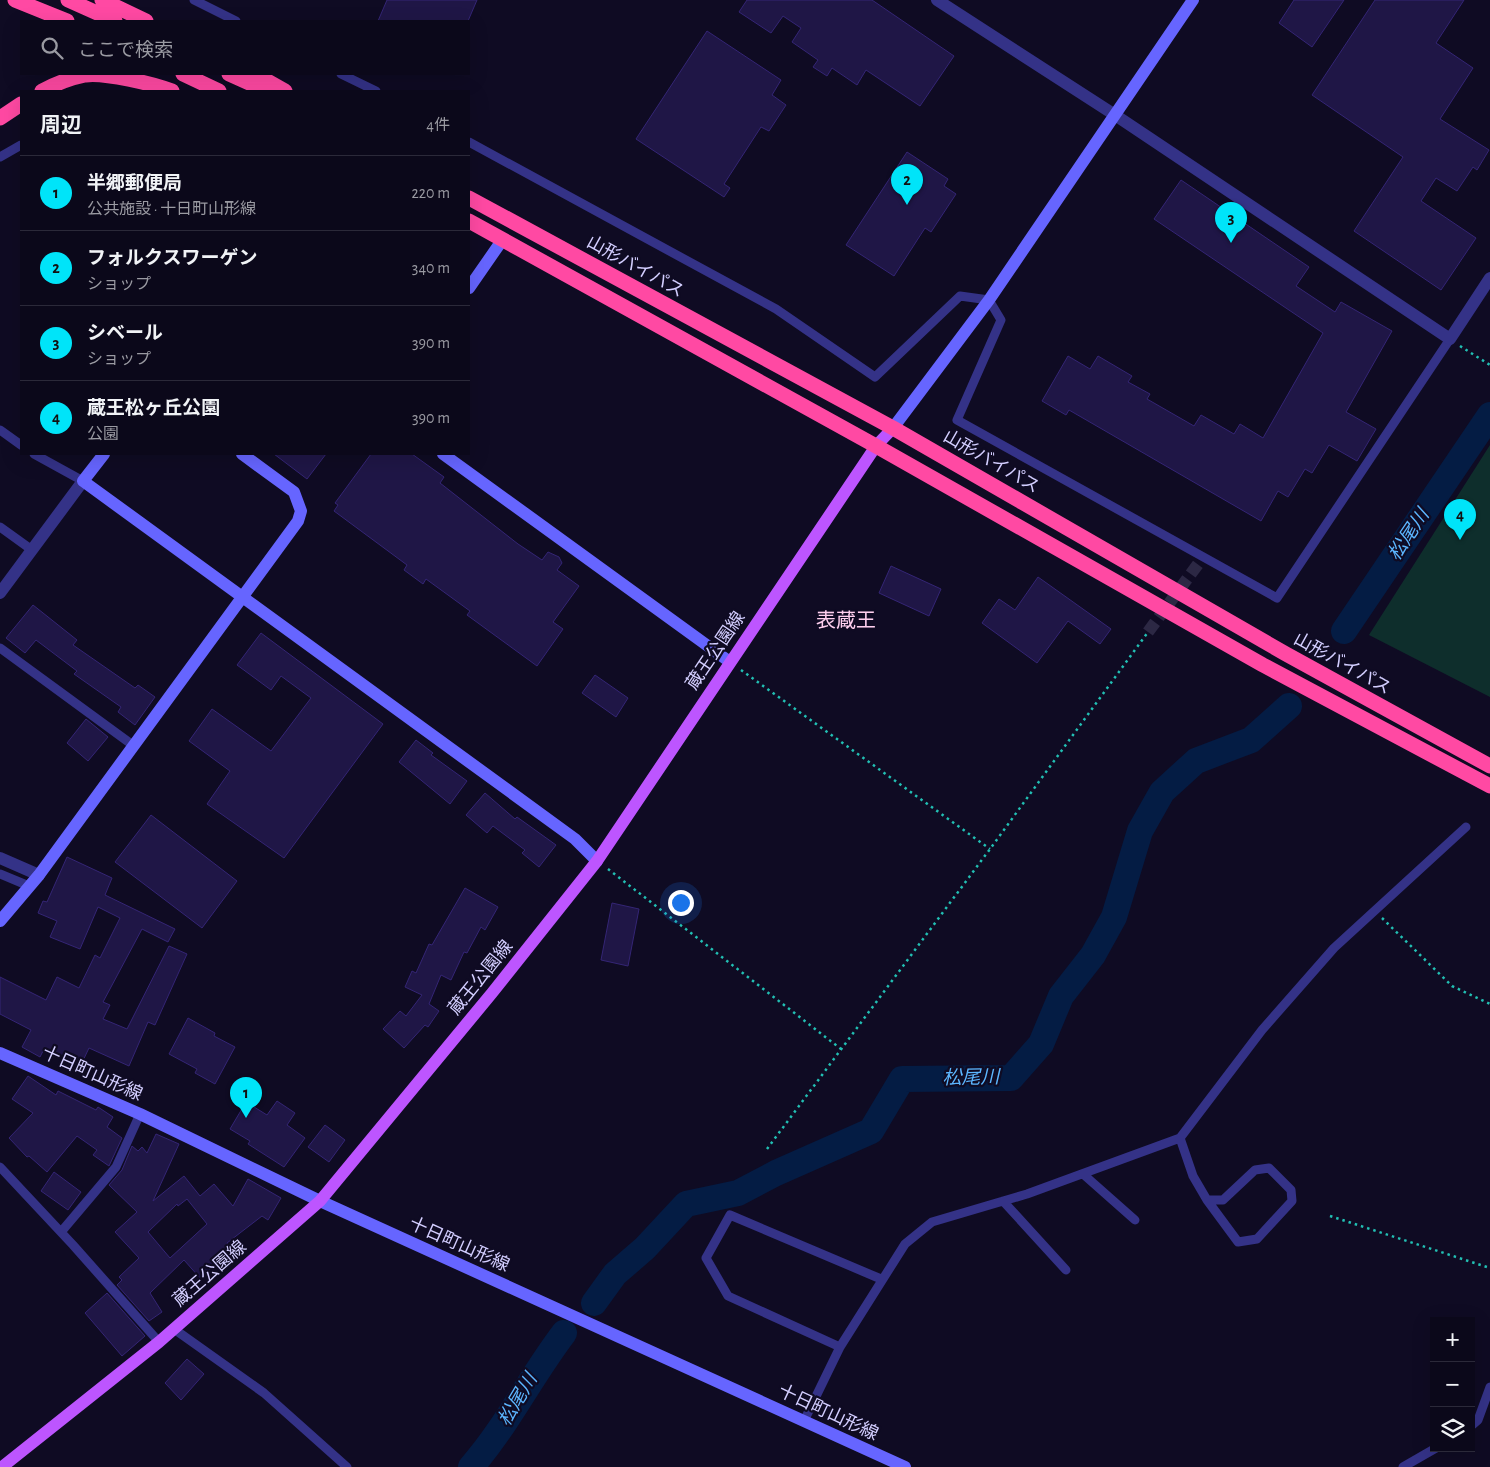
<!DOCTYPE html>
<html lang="ja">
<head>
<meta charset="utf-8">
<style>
	body { margin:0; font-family:"Alegreya Sans","Noto Sans JP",sans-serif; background:#141123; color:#f1f3f6 }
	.controls { position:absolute; right:15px; bottom:15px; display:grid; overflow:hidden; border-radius:0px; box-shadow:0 5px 20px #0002 }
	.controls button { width:45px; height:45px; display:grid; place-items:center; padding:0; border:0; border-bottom:1px solid #2b2939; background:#0b081a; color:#f1f3f6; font:25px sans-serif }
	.you { position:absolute; left:680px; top:902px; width:18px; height:18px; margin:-12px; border:4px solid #fff; border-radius:50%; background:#1a73e8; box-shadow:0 0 0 8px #1a73e833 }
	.badge { display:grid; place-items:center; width:32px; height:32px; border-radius:50%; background:#00e4f9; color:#111; font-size:16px; font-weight:700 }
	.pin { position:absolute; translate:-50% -41px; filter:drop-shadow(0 1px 2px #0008) }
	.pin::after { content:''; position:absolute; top:26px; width:18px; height:15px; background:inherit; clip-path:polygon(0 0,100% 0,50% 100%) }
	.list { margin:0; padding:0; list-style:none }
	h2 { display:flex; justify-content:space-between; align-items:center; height:65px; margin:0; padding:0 20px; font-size:21px }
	h2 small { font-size:16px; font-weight:400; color:#9a9aa2 }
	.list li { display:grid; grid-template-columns:32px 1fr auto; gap:15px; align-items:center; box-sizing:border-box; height:75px; padding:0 20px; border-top:1px solid #2b2939 }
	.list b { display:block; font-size:19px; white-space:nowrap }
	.list p { margin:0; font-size:16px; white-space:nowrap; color:#9a9aa2 }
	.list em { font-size:16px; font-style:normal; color:#9a9aa2 }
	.icon { flex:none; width:28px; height:28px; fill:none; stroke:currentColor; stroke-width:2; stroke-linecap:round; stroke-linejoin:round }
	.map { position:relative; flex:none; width:1490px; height:1467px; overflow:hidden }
	.search { position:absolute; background:#0b081a; box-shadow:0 5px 20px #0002; left:20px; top:20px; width:450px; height:55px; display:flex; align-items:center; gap:12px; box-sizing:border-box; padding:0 18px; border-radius:0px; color:#9a9aa2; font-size:19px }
	.panel { position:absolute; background:#0b081a; box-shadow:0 5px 20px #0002; left:20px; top:90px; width:450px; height:365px; border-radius:0px }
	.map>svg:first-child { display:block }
	.green { fill:#0e2e2c }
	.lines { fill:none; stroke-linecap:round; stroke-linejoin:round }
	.river { stroke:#041c44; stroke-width:26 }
	.building { fill:#1f1646; stroke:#342575; fill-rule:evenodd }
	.street-tunnel { stroke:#2c2844; stroke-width:12; stroke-dasharray:12 6; stroke-linecap:butt }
	.path { stroke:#22bfb3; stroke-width:2.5; stroke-dasharray:2.5 4; stroke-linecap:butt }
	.lane { stroke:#343287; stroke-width:9 }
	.street { stroke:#343287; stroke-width:12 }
	.secondary { stroke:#6665ff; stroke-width:12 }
	.primary { stroke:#bd55ff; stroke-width:12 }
	.highway { stroke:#ff49a3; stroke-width:15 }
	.labels { text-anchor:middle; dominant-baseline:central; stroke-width:4.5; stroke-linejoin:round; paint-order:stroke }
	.street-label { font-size:18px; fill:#d3ceff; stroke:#0f0b23 }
	.water-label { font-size:19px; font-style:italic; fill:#5cb6ff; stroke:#0f0b23 }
	.quarter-label { font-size:20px; fill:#ffd0ef; stroke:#0f0b23 }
</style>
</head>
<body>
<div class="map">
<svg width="1490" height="1467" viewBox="0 0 1490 1467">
	<rect width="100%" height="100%" fill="#0f0b23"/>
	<path class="green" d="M1490,445V697L1369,635Z"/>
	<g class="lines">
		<path class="river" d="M1344,631L1490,415
			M594,1303L615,1274L645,1248L686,1204L738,1193L776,1173L871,1131L902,1079L1011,1078L1041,1044L1061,996L1093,955L1114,917L1140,831L1162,792L1196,761L1251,740L1289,706
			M471,1467C507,1426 531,1376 564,1333"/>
	</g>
	<path class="building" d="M387,0H477L468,21H378Z
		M747,0H872L954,56L920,106L866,70L857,85L832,68L827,76L813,67L818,60L792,42L801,28L783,16L771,33L739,12Z
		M1294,0H1344L1312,47L1279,23Z
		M1375,0H1464L1436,43L1473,68L1440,119L1489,150L1477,170L1473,167L1457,191L1436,178L1421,201L1476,238L1441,290L1354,231L1403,157L1312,95Z
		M707,31L781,80L772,95L786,105L769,131L761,127L724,184L730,188L724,197L636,139Z
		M907,152L948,179L944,186L956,194L931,232L925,228L894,276L846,245Z
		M1181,180L1309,267L1296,286L1335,312L1341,302L1392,331L1346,412L1376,429L1357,461L1329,445L1312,473L1305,469L1288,497L1278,491L1261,521L1069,410L1066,415L1042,401L1068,356L1090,369L1098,356L1132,376L1128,382L1150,394L1147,399L1194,426L1201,415L1234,434L1240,424L1263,438L1323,333L1154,219Z
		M274,454H326L307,479Z
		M371,454H412L444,477L440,483L518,544L542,560L548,552L559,557L562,563L557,570L579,586L553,622L563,629L537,666L467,615L470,611L426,579L423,584L404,570L407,565L334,511L338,505L335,503Z
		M891,566L941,589L929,616L879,593Z
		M1038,577L1111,629L1100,644L1068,621L1037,663L982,623L999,599L1015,610Z
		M33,605L77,640L73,645L135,688L138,685L155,697L135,725L118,712L121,707L74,674L77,671L36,640L25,653L6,638Z
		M261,633L383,724L284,858L207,804L230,771L189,741L212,709L271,751L311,698L281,676L271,690L237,665Z
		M595,675L628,698L616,717L582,693Z
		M86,719L108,737L88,761L67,743Z
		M416,740L433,753L431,755L467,781L450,804L399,762Z
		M485,793L515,819L517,817L556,845L539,867L522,853L525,850L493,826L487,833L466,815Z
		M151,815L237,881L202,928L115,862Z
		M67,857L112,878L105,895L175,929L168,942L142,929L103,1002L110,1005L103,1019L127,1029L169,946L187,954L155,1025L148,1022L129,1066L89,1048L80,1067L44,1049L40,1057L22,1047L31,1030L0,1014V977L46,1000L57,977L79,988L95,955L100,958L120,918L98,907L80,949L50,937L57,921L38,913L43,901L47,902Z
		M465,888L498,907L485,930L481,927L467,953L464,952L451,980L441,975L429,1004L439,1011L428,1027L425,1025L404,1048L383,1029L400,1011L406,1016L422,995L405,987L412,971L416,973L429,944L432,945Z
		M612,903L639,909L628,966L601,960Z
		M188,1018L215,1033L214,1036L235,1047L215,1084L195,1073L197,1069L169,1054Z
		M28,1076L56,1095L58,1091L96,1110L98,1107L113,1117L107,1127L122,1138L109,1166L93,1155L97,1150L77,1136L47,1172L29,1156L27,1157L9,1138L33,1113L12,1099Z
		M277,1101L295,1113L287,1125L305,1138L284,1167L248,1144L250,1141L230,1129L246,1102L267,1115Z
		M325,1125L345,1140L329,1162L308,1147Z
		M156,1134L179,1144L153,1201L184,1176L200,1196L214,1184L233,1206L248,1179L281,1198L268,1220L262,1216L227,1243L235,1255L221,1265L219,1261L200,1278L184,1260L150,1293L162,1312L149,1321L117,1285L122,1280L119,1277L139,1258L115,1232L137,1212L109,1185L122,1170L132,1146L138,1151L142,1147L147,1153ZM187,1199L207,1224L170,1258L148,1232L177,1204L178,1206Z
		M54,1172L81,1192L68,1210L41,1191Z
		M107,1293L145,1336L122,1356L85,1313Z
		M187,1359L204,1374L181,1400L165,1383Z"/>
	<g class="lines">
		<path class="street-tunnel" d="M1148,632L1204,556"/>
		<path class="path" d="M1460,346L1490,365
			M741,670L990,849
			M608,869L841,1049
			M1382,918L1452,986L1490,1004
			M767,1149L990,849L1148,632
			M1330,1216L1490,1268"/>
		<path class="lane" d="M194,0L236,21
			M341,74L376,91
			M469,142L776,309L875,377L960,296L989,300L1001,320L957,420L1277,598L1450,339
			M0,157L21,145
			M0,430L21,445
			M34,454L83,481
			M0,527L32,550
			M0,648L134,746
			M0,874L29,886
			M1180,1138L1193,1176L1207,1200H1223L1255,1170L1269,1168L1291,1190L1292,1201L1257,1239L1238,1242L1207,1200
			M0,1167L73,1245L159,1342
			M1083,1174L1135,1220
			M1003,1201L1066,1270
			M61,1232L116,1167L140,1114
			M174,1329L264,1393L347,1467
			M840,1347L728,1296L706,1258L730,1215L881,1279
			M804,1421L840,1347L905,1244L932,1222L1027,1194L1180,1138L1262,1030L1334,948L1466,827
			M1471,1426L1478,1420L1490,1387
			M1403,1467L1436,1448"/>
		<path class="street" d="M937,0L1115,115L1450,339L1490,278
			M0,593L83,481
			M0,858L39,875"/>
		<path class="secondary" d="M469,288L503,239
			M893,428L989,300L1193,0
			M104,454L83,481L575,839L597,861
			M443,454L730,662
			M0,921L39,875L298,521L301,511L294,492L242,454
			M0,1053L140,1114L320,1201L905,1467"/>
		<path class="primary" d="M2,1467L159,1342L320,1201L492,993L597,861L876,446L893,428"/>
		<path class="highway" d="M15,0L67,21
			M68,0L115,21
			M102,0L146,21
			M183,74L219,91
			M229,74L267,91
			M255,74L285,91
			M42,91C55,84 70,78 85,75C104,72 154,84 172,91
			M0,118L21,104
			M469,198L893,428L1286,654L1490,766
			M469,221L876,446L1263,665L1490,786"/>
	</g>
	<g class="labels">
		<g class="street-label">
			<text transform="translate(635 267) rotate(29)">山形バイパス</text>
			<text transform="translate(991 462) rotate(30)">山形バイパス</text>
			<text transform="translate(716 651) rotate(-56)">蔵王公園線</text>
			<text transform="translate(1342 664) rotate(29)">山形バイパス</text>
			<text transform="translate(481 978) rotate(-51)">蔵王公園線</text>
			<text transform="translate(92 1074) rotate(24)">十日町山形線</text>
			<text transform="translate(459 1245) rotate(24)">十日町山形線</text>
			<text transform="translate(210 1274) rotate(-41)">蔵王公園線</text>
			<text transform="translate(828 1413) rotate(25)">十日町山形線</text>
		</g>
		<g class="water-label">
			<text transform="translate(1409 535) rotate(-56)">松尾川</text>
			<text transform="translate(971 1078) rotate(-1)">松尾川</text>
			<text transform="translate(518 1400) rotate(-59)">松尾川</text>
		</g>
		<g class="quarter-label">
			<text x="846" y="621">表蔵王</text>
		</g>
	</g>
</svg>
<div class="controls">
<button>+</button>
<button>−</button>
<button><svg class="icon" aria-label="layers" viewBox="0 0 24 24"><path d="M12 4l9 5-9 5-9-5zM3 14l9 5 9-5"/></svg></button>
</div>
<div class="you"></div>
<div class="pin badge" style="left:246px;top:1118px">1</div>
<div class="pin badge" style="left:907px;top:205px">2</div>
<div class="pin badge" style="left:1231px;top:243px">3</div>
<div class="pin badge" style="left:1460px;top:540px">4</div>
<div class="search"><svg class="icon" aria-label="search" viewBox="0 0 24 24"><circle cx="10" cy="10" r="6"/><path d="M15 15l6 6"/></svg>ここで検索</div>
<section class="panel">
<h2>周辺<small>4件</small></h2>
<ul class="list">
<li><span class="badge">1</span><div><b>半郷郵便局</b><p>公共施設 · 十日町山形線</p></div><em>220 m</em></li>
<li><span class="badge">2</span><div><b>フォルクスワーゲン</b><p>ショップ</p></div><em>340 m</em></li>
<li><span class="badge">3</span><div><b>シベール</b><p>ショップ</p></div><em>390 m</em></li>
<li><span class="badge">4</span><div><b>蔵王松ヶ丘公園</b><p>公園</p></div><em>390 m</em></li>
</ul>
</section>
</div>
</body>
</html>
